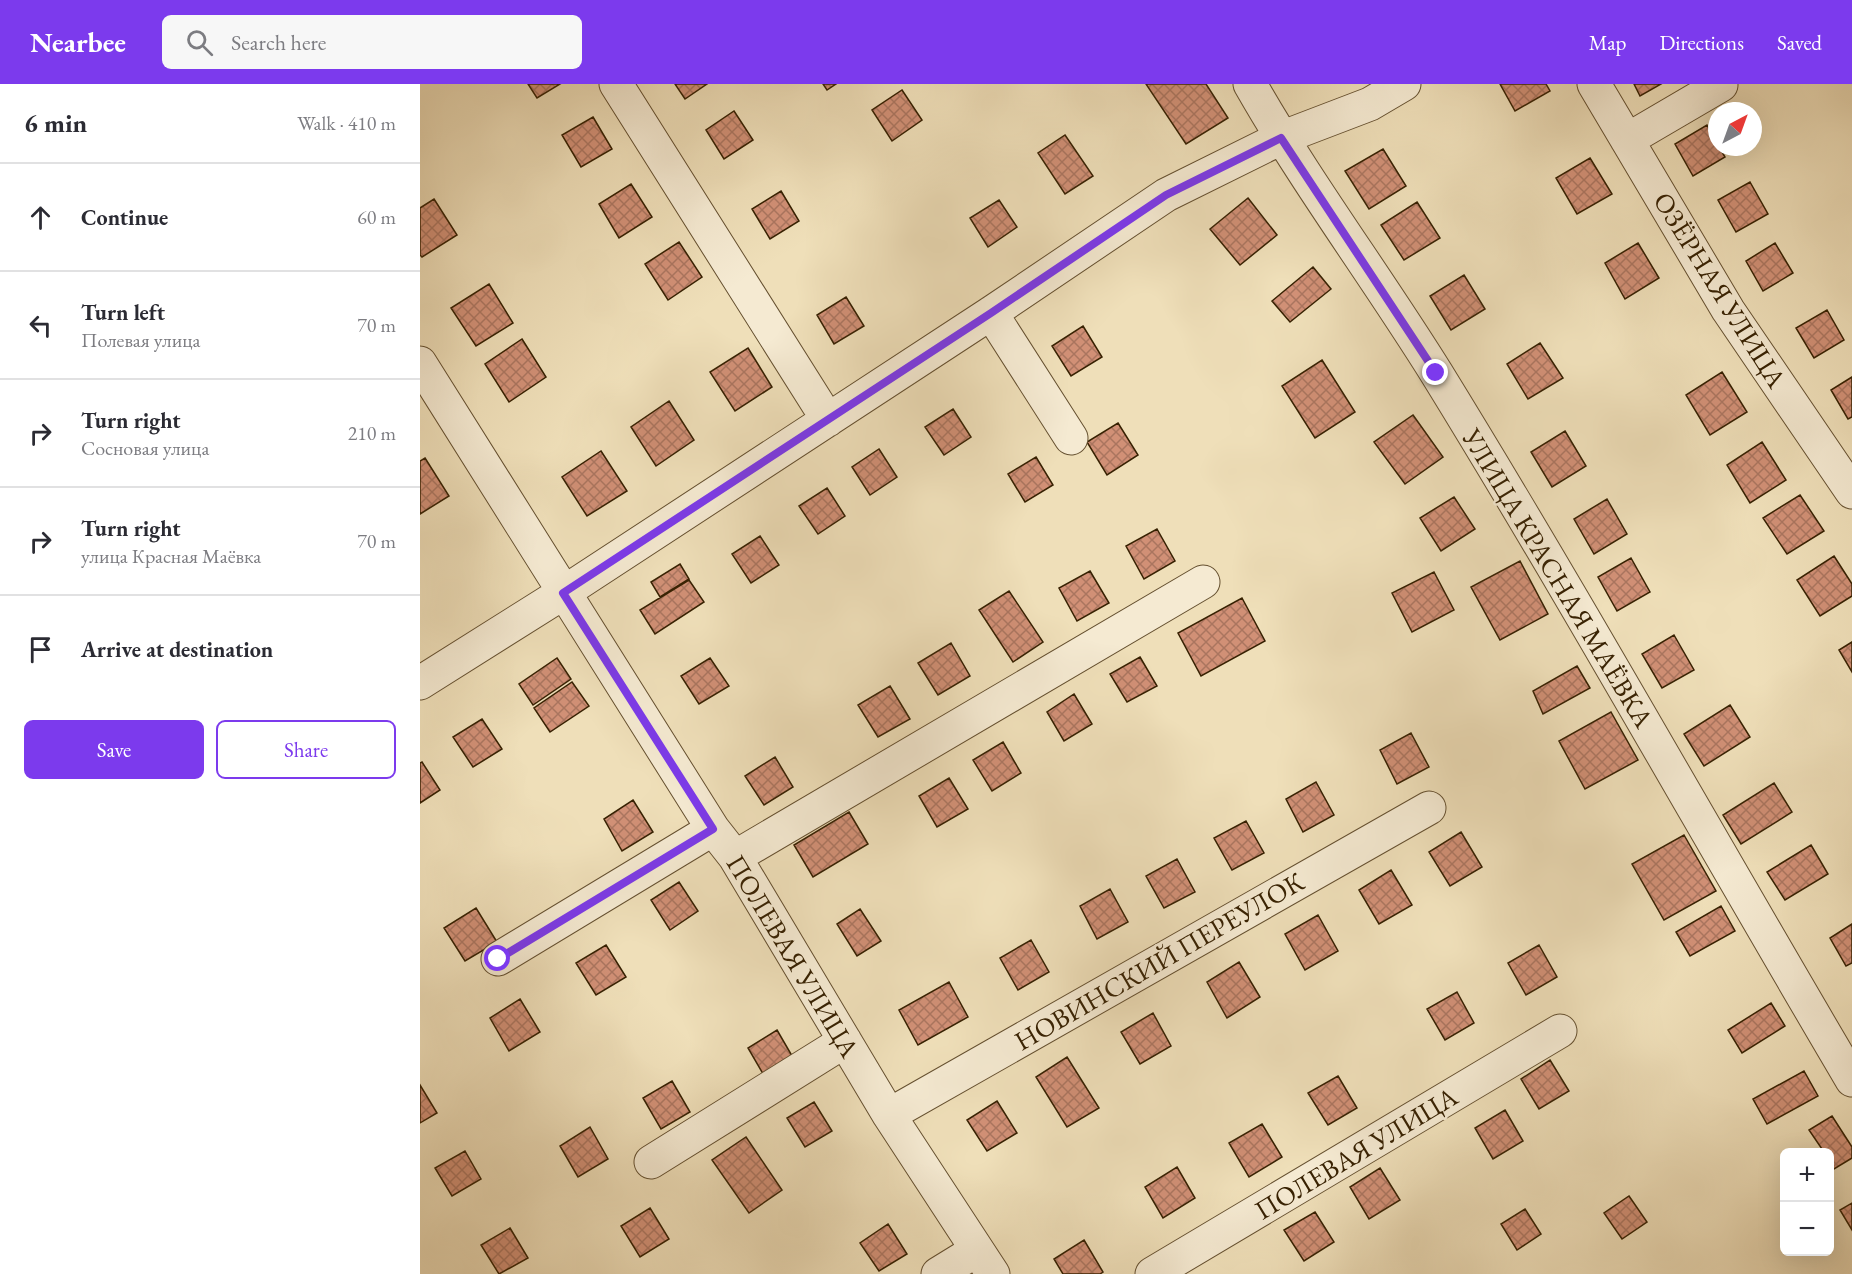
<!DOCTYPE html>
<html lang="en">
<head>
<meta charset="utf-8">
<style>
	body { margin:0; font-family:"EB Garamond",serif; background:#f7f7f7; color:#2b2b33 }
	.controls { position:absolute; right:18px; bottom:18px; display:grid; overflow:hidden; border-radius:9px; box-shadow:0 6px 24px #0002 }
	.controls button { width:54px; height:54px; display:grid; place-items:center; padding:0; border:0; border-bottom:2px solid #e1e1e2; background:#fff; color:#2b2b33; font:30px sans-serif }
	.compass { position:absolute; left:1288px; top:18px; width:54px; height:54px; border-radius:50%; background:#fff; box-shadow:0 6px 24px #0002; rotate:41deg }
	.stop { position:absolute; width:18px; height:18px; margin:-14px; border:4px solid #7c3aed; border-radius:50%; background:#fff }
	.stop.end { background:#7c3aed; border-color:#fff; box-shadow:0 2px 6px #0008 }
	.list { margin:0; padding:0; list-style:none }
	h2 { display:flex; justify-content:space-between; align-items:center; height:78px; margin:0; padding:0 24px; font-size:26px }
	h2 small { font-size:20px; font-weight:400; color:#7c7c81 }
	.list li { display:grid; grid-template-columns:39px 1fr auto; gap:18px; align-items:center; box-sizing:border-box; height:108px; padding:0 24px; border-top:2px solid #e1e1e2 }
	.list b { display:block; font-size:22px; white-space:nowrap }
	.list p { margin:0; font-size:20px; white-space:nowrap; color:#7c7c81 }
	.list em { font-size:20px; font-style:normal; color:#7c7c81 }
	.actions { display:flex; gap:12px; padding:18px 24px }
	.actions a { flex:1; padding:14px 0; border:2px solid #7c3aed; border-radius:9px; text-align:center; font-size:21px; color:#7c3aed }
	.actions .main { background:#7c3aed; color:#fff }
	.icon { flex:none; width:33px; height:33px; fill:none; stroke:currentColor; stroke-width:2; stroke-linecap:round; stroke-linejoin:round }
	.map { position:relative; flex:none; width:1432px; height:1190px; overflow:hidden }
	header { display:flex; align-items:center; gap:36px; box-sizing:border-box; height:84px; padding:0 30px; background:#7c3aed; color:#fff }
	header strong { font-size:28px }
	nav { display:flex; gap:33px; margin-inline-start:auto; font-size:21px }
	.search { width:420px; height:54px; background:#f7f7f7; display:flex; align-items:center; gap:15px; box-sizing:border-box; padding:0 21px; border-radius:9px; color:#7c7c81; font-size:22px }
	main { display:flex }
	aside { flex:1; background:#fff }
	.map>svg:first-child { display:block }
	.building { fill:url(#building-cross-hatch); stroke:#372102; stroke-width:1.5 }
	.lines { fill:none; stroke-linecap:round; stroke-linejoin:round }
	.minor-casing { stroke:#655030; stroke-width:35 }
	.minor { stroke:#f5ead2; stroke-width:33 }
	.route { stroke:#7c3aed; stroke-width:8 }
	.labels { text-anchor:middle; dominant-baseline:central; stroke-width:5; stroke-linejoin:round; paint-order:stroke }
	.street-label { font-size:27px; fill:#372102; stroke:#f5ead2 }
</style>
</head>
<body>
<header>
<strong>Nearbee</strong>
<div class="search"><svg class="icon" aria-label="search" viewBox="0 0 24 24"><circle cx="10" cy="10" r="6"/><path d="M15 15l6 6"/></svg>Search here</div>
<nav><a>Map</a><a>Directions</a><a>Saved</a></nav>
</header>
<main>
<aside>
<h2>6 min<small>Walk · 410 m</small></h2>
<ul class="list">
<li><svg class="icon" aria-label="ahead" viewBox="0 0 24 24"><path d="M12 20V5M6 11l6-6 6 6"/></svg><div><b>Continue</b></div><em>60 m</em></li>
<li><svg class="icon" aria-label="left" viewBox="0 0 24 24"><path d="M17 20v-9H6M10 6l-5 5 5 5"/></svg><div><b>Turn left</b><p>Полевая улица</p></div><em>70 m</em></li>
<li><svg class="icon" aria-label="right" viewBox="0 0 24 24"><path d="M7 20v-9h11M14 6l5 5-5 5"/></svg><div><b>Turn right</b><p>Сосновая улица</p></div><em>210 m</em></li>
<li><svg class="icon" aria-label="right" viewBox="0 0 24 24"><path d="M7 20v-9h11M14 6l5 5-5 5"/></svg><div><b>Turn right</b><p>улица Красная Маёвка</p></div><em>70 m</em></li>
<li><svg class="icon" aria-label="arrive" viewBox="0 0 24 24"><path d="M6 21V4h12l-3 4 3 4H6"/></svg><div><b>Arrive at destination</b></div></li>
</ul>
<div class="actions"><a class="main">Save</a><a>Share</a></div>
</aside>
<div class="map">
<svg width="1432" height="1190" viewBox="0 0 1432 1190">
	<defs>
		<pattern id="building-cross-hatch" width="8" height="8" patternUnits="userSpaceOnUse" patternTransform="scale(1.5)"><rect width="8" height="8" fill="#d19076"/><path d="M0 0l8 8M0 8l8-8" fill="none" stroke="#aa755f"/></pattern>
	</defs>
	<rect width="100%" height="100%" fill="#efdfb9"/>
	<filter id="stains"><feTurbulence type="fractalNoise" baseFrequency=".00333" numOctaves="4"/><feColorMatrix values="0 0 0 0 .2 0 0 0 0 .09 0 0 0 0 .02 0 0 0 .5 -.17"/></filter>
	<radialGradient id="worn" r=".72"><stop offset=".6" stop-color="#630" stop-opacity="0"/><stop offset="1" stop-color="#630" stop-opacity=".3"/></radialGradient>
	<path class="building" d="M108,0H140L117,14Z
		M255,0H287L265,15Z
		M403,0H416L407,6Z
		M726,0H786L808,34L766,60Z
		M1080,0H1126L1130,7L1095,27Z
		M1214,0H1241L1220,12Z
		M482,6L502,36L472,57L452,26Z
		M314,27L333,56L304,75L286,46Z
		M173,33L192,65L161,83L142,51Z
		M1287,41L1297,59V63H1299L1305,73L1273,92L1255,60Z
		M645,51L673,92L645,110L618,69Z
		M963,65L986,102L949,125L925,87Z
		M1170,74L1192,110L1157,130L1136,94Z
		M1330,98L1348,130L1316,148L1298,116Z
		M211,100L232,133L199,154L179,120Z
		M361,107L379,137L350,155L332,125Z
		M828,114L857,151L820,181L790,145Z
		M14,115L37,151L2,173L0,171V124Z
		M579,116L597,143L568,163L550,134Z
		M997,118L1020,154L984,176L961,141Z
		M259,158L282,193L248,216L225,180Z
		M1218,159L1239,194L1205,215L1185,179Z
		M1355,159L1373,189L1343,207L1326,177Z
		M893,183L911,205L870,238L852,217Z
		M1044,191L1065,225L1031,246L1010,212Z
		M69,200L93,239L56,262L31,224Z
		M426,213L444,242L414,260L397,231Z
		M1407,226L1424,256L1394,274L1376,244Z
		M663,242L682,273L651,292L632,262Z
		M102,255L126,293L89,318L65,280Z
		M1120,259L1143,294L1108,315L1087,280Z
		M328,264L352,303L315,327L290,288Z
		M902,276L935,328L895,354L862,302Z
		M1302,288L1327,328L1290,351L1266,311Z
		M1432,293V333L1428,335L1411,306Z
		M249,317L274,356L236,382L211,343Z
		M533,325L551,353L524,371L505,343Z
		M993,331L1023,373L985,400L954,358Z
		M698,339L718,371L687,391L667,358Z
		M1145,347L1166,382L1132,403L1111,368Z
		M1342,358L1366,396L1330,419L1307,381Z
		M459,365L477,393L450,411L432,383Z
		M181,367L207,407L167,432L142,393Z
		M616,373L633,401L605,418L588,390Z
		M5,374L29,412L0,430V377Z
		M407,404L425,432L398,450L379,422Z
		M1380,411L1404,447L1367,470L1343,434Z
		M1034,413L1055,445L1021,467L1000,434Z
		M1187,415L1207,450L1174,470L1154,435Z
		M737,445L755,477L724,495L706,462Z
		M340,452L359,481L331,499L312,470Z
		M1414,472L1432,500V512L1400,532L1377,496Z
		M1211,474L1230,508L1197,527L1178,493Z
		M1100,477L1128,530L1080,556L1051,503Z
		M260,480L269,495L240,513L231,498Z
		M670,487L689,519L657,537L639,504Z
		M1014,488L1034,526L992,548L972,509Z
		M269,496L284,518L235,550L220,526Z
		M589,507L623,558L593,578L559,526Z
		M822,514L845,557L781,592L758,549Z
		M1254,551L1274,586L1242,604L1222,570Z
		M1432,558V588L1419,566Z
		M531,559L550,592L518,611L498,579Z
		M720,573L737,602L707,618L690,590Z
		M137,574L151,595L113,621L99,600Z
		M290,574L309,602L279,620L261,592Z
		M1157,582L1170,604L1123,630L1113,607Z
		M152,598L169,622L130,648L114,624Z
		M470,602L490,635L458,653L438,621Z
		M654,610L672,640L644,657L627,628Z
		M1310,621L1330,653L1284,682L1264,650Z
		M1191,628L1218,676L1165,705L1139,657Z
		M62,635L82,665L53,683L33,653Z
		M991,649L1009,683L977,700L960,666Z
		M583,658L601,689L572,707L553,676Z
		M355,673L373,703L344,721L325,692Z
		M2,678L20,706L0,719V679Z
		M529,694L548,725L517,743L499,712Z
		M896,698L914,731L883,748L866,715Z
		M1354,699L1372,728L1321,760L1303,731Z
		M213,716L233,748L202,767L184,735Z
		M429,728L448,760L393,793L374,761Z
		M826,737L844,769L812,786L794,754Z
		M1041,748L1062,783L1030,802L1009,768Z
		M1264,751L1296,807L1244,836L1212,780Z
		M1391,761L1408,790L1365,816L1347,788Z
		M757,775L775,808L744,824L726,792Z
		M971,786L992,821L959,840L939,806Z
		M259,798L278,827L250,846L231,816Z
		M690,805L708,838L677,855L660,822Z
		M1301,822L1315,847L1270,872L1256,848Z
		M56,824L77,858L45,877L24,844Z
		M440,825L461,857L437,872L417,840Z
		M898,831L918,867L885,886L865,850Z
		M1432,840V879L1426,882L1410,854Z
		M611,856L629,888L598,906L580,874Z
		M186,861L206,893L176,911L156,879Z
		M1119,861L1137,893L1106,911L1088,879Z
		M819,878L840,913L807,934L787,898Z
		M529,898L548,933L498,961L479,926Z
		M1037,908L1054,939L1025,956L1007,925Z
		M100,915L120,948L89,967L70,934Z
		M1351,919L1365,942L1322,969L1308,946Z
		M733,929L751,962L720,980L701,948Z
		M357,946L375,977L346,995L328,964Z
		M647,973L679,1024L647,1043L616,993Z
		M1130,976L1149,1007L1119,1025L1101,995Z
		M1384,987L1398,1012L1347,1040L1333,1015Z
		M918,992L937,1024L908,1041L888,1009Z
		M252,997L270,1028L241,1045L223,1014Z
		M0,1001L17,1029L0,1039Z
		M577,1017L597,1049L567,1067L547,1036Z
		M394,1018L412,1047L385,1063L367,1034Z
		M1085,1026L1103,1057L1073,1075L1055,1044Z
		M1412,1032L1432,1063V1074L1414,1085L1410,1078V1068H1404L1389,1046Z
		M842,1040L862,1073L829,1093L809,1059Z
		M170,1043L188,1075L158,1093L140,1062Z
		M326,1053L362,1106L329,1129L292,1076Z
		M45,1067L61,1095L32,1112L15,1084Z
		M757,1083L775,1114L743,1134L725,1103Z
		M960,1084L980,1116L949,1135L930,1103Z
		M1209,1112L1227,1138L1202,1155L1184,1129Z
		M1432,1119V1146L1420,1126Z
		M230,1124L249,1155L220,1173L201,1142Z
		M1105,1125L1121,1150L1097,1166L1081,1140Z
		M895,1128L914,1158L884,1177L864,1146Z
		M468,1140L487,1170L459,1187L440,1159Z
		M90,1144L108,1174L79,1190L61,1161Z
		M664,1156L683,1188L680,1190H643L634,1175Z"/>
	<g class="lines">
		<g class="minor-casing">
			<path id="minor" d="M196,0L408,336
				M830,0C887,100 956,192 1017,290C1160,522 1293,761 1432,996
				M1174,0L1308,226L1432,408
				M1207,56L1301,1
				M571,229L651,354
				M0,279L293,745L315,773L469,1031L573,1190
				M0,599L143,509L571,229L746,111L861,54L950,20L984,0
				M315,773L783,498
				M78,875L293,745
				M469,1031L1009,724
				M231,1078L425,957
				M518,1190L557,1166
				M732,1190L1140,947"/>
		</g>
		<use href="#minor" class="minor"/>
	</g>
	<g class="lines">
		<path class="route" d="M78,875L293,745L143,509L571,229L746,111L861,54L1016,289"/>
	</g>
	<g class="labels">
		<g class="street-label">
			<text transform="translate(1300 206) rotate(58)">ОЗЁРНАЯ УЛИЦА</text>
			<text transform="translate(1138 494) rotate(59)">УЛИЦА КРАСНАЯ МАЁВКА</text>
			<text transform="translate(373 872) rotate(59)">ПОЛЕВАЯ УЛИЦА</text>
			<text transform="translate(739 877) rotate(-30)">НОВИНСКИЙ ПЕРЕУЛОК</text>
			<text transform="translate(936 1069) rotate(-31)">ПОЛЕВАЯ УЛИЦА</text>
		</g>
	</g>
	<rect width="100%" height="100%" filter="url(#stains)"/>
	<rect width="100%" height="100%" fill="url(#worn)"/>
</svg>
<div class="controls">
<button>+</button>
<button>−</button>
</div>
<svg class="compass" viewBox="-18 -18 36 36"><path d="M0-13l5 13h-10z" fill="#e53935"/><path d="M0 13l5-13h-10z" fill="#7c7c81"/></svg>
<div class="stop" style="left:78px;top:875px"></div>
<div class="stop end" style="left:1016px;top:289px"></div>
</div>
</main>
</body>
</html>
